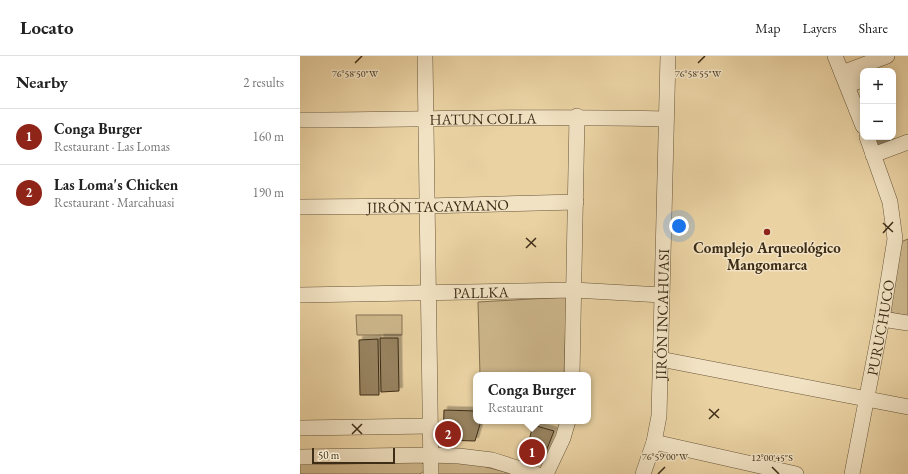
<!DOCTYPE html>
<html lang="en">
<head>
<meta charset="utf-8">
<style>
	body { margin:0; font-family:"EB Garamond",serif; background:#f6f6f6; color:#222 }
	.controls { position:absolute; right:12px; top:12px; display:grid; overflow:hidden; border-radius:8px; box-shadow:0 2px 10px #0003 }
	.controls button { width:36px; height:36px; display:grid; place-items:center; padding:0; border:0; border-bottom:1px solid #e0e0e0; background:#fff; color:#222; font:20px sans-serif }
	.scale { position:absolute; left:12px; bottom:10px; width:83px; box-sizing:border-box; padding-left:4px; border:2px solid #3d2c16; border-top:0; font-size:11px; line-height:14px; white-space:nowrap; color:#3d2c16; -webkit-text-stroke:3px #f1e2c3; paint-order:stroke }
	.you { position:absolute; left:379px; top:170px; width:14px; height:14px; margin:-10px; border:3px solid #fff; border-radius:50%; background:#1a73e8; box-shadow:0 0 0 6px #1a73e833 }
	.badge { display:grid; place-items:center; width:26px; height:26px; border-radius:50%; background:#8f2418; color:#fff; font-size:13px; font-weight:700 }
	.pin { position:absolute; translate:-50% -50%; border:2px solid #fff; box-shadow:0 1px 4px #0006 }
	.popup { position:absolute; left:173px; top:316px; width:118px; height:52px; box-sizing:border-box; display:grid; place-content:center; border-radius:8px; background:#fff; filter:drop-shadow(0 1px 3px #0005); font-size:13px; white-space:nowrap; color:#767676 }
	.popup b { font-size:15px; color:#222 }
	.popup::after { content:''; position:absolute; left:50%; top:100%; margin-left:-8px; border:8px solid transparent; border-top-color:#fff }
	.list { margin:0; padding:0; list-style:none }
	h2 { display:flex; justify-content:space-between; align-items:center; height:52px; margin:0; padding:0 16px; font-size:17px }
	h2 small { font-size:13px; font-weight:400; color:#767676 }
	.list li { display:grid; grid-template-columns:26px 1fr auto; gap:12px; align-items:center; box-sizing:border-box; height:56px; padding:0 16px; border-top:1px solid #e0e0e0 }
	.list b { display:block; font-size:15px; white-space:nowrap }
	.list p { margin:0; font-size:13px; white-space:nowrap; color:#767676 }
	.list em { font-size:13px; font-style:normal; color:#767676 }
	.map { position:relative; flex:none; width:608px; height:418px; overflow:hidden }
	header { display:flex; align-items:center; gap:24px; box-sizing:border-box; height:56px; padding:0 20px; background:#fff; border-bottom:1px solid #e0e0e0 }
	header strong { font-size:19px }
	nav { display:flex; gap:22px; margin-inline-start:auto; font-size:14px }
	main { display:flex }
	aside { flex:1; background:#fff }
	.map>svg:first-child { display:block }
	.green { fill:#cdb68b; stroke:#857150 }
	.building { fill:#97825f; stroke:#3d2c16; filter:url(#shadow) }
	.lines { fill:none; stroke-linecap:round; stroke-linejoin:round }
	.minor-casing { stroke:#685639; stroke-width:16 }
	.minor { stroke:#f1e2c3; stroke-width:15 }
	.ticks { fill:none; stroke:#3d2c16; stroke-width:1.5 }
	.poi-dot { fill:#8f2418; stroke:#f1e2c3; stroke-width:1.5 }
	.labels { text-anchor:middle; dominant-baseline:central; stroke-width:3; stroke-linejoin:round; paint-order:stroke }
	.street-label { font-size:15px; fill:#3d2c16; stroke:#f1e2c3 }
	.poi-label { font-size:15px; font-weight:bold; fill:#3d2c16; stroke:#f1e2c3 }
	.ticks-label { font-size:10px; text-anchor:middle; fill:#3d2c16; stroke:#f1e2c3; stroke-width:3; stroke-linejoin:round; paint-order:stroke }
</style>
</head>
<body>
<header>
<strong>Locato</strong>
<nav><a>Map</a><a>Layers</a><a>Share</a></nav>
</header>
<main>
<aside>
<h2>Nearby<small>2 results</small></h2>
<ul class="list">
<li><span class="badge">1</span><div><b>Conga Burger</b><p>Restaurant · Las Lomas</p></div><em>160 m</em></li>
<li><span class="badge">2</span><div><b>Las Loma's Chicken</b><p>Restaurant · Marcahuasi</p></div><em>190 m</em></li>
</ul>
</aside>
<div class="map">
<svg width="608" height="418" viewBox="0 0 608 418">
	<defs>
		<filter id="shadow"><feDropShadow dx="3.5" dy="-3.5" stdDeviation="0" flood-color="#0004"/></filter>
	</defs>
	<rect width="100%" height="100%" fill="#ead2a3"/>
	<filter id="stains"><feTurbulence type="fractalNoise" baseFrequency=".005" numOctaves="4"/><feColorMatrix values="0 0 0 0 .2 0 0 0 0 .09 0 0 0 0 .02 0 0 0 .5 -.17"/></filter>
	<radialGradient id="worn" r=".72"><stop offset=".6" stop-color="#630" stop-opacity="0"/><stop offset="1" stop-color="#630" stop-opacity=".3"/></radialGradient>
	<path class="green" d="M608,183V260L587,256L598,187Z
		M267,241L264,319H180L178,246Z
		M56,259H102V279H57Z
		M120,405L124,409V415L120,418H0V407Z
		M139,405L171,407L213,418H139L136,414L135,407Z"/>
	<path class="building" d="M571,81H588L592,91L577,95Z
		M80,282H98L99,335L81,336Z
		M78,283L79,339H60L59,284Z
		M144,354L176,355V365H181L175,385L143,384Z
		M233,369L254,375L242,406L225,400Z"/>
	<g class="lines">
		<g class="minor-casing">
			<g id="minor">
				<path d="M125,0L131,418"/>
				<path d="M535,0L563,70"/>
				<path d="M542,17L587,0"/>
				<path d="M546,25L553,27L563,24"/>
				<path id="s1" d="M0,64C122,64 244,59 366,63"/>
				<path d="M573,99L608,86"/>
				<path id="s2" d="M0,151L127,150L276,146"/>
				<path id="s3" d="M0,239L274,234L362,239"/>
				<path d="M582,263L608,267"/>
				<path d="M360,303L608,351"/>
				<path d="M272,319L277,60"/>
				<path d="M0,372L131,370"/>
				<path d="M354,386L496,418"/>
				<path d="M0,401L131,399L159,400L192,404L236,418"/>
				<path d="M246,418L263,382L268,365"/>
				<path id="s4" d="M343,418L354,386L359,360L368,0"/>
				<path id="s5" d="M552,418L582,263L595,183L590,146L567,81"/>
			</g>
		</g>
		<use href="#minor" class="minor"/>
	</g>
	<path class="ticks" d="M55,7L62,0M398,7L405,0M583,167L593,176M583,177L593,166M226,182L236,191M226,192L236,182M409,353L419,362M409,363L419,353M52,368L62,378M52,378L62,368M472,411L479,418M358,418L365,411"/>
	<circle class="poi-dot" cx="467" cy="176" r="4"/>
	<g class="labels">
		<g class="street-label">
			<text stroke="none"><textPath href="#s1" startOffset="183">HATUN COLLA</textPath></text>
			<text stroke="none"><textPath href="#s2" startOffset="138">JIRÓN TACAYMANO</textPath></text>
			<text stroke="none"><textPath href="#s3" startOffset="181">PALLKA</textPath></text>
			<text stroke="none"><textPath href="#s4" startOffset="162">JIRÓN INCAHUASI</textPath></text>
			<text stroke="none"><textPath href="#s5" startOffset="149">PURUCHUCO</textPath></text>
		</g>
		<g class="poi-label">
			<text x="467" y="191">Complejo Arqueológico<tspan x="467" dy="17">Mangomarca</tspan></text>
		</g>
	</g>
	<g class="ticks-label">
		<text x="398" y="21">76°58'55"W</text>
		<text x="55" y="21">76°58'50"W</text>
		<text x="365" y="404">76°59'00"W</text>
		<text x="472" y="405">12°00'45"S</text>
	</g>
	<rect width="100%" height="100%" filter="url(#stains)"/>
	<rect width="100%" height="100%" fill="url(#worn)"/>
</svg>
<div class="controls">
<button>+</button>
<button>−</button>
</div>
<div class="scale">50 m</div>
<div class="you"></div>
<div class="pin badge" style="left:232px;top:396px">1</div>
<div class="popup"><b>Conga Burger</b>Restaurant</div>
<div class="pin badge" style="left:148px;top:378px">2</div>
</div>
</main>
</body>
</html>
